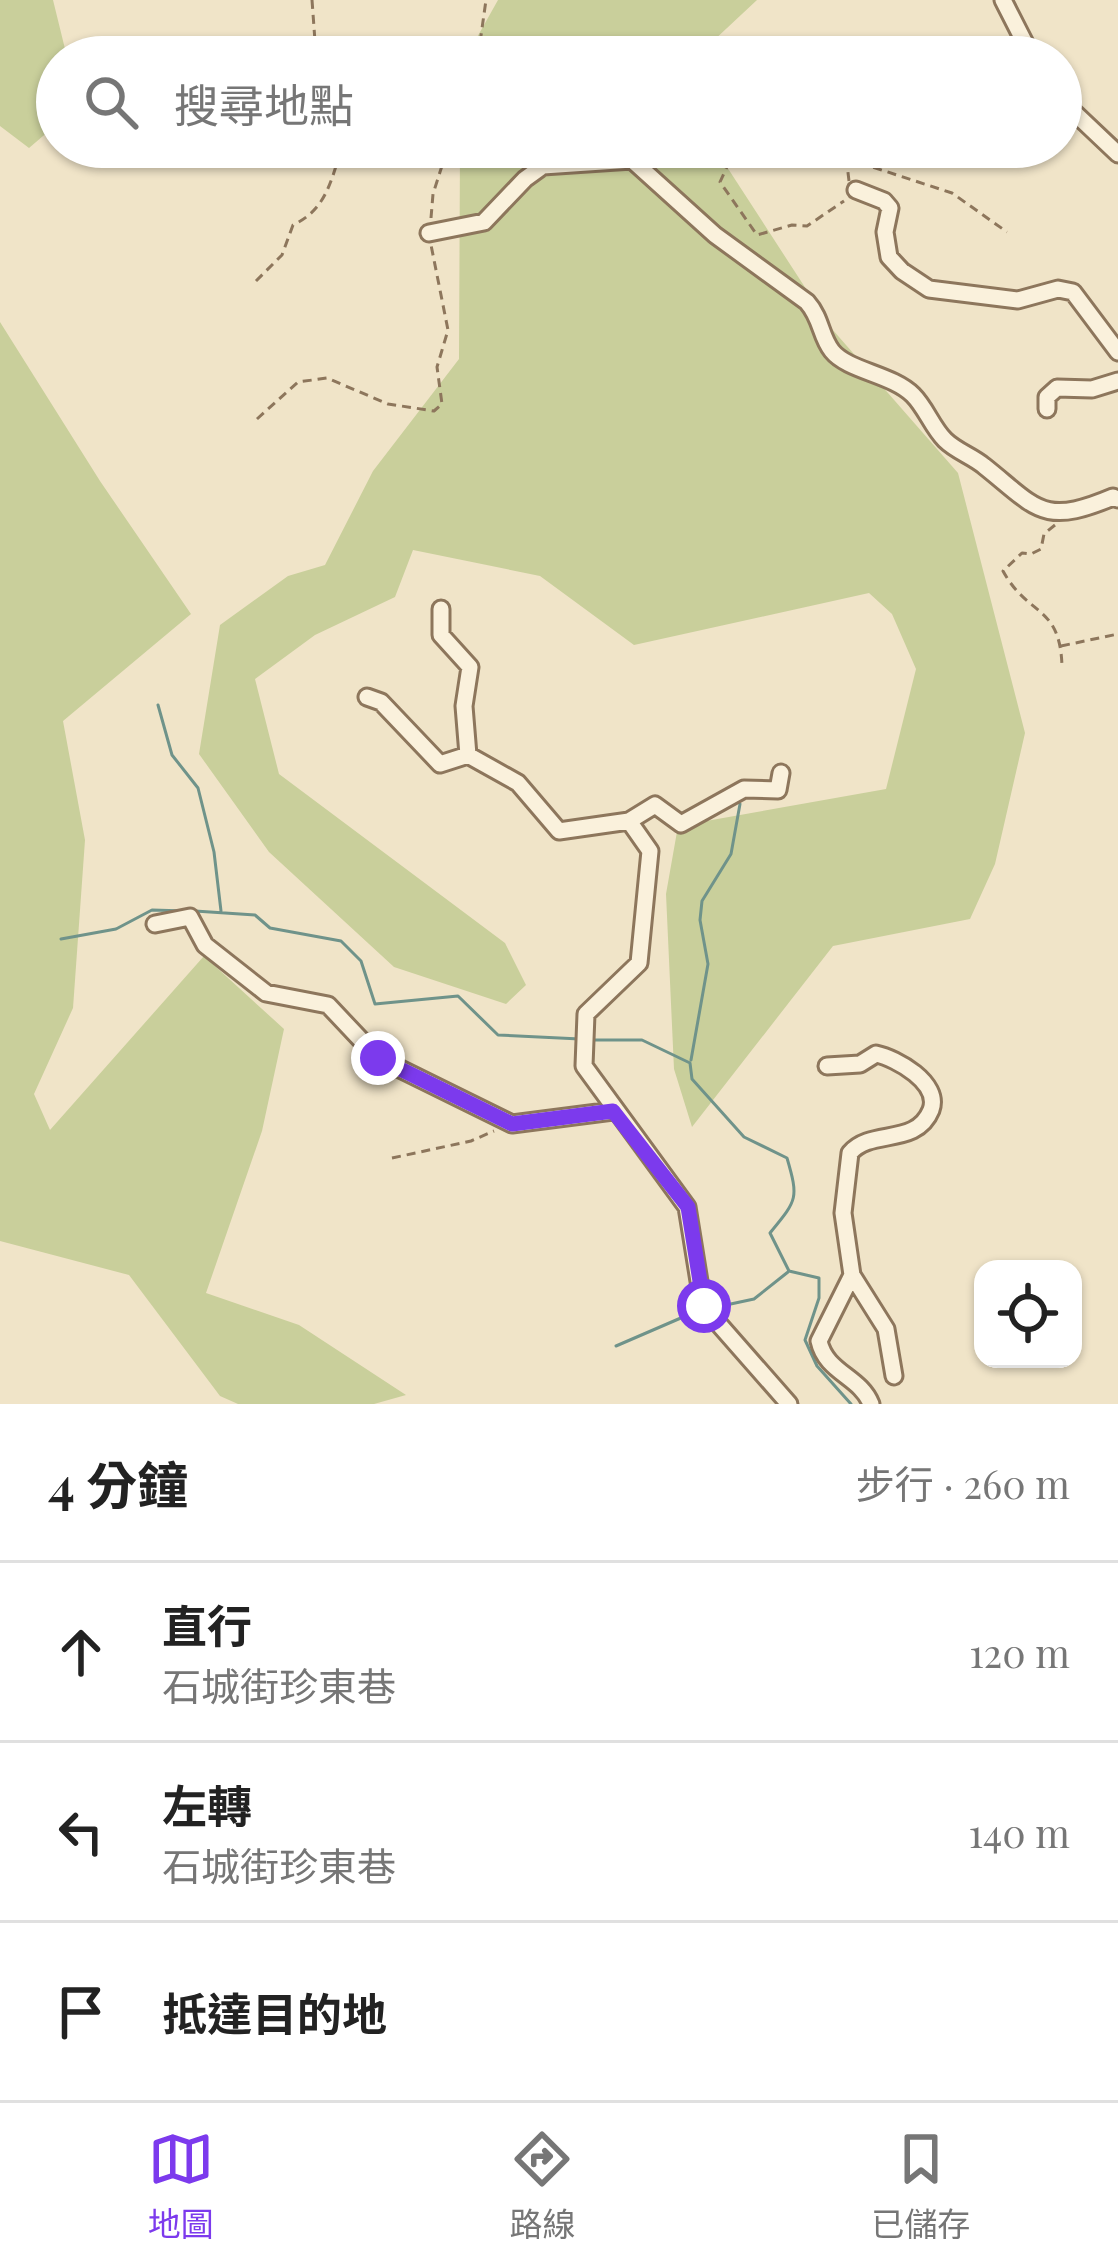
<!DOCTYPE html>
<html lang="zh-TW">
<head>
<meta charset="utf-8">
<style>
	body { margin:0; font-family:"Playfair Display","Noto Sans TC",serif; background:#f6f6f6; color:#222 }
	.controls { position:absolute; right:36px; bottom:36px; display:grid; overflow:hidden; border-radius:24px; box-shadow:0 3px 9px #0004 }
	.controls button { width:108px; height:108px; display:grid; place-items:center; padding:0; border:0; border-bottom:3px solid #e0e0e0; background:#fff; color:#222; font:60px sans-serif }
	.stop { position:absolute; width:36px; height:36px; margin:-27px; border:9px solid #7c3aed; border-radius:50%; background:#fff }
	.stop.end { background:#7c3aed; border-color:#fff; box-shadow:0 3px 12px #0008 }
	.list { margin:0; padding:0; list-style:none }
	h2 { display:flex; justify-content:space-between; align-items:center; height:156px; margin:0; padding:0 48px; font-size:51px }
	h2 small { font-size:39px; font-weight:400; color:#767676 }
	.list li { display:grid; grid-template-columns:78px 1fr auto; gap:36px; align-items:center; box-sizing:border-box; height:180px; padding:0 48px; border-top:3px solid #e0e0e0 }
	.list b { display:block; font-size:45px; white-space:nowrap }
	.list p { margin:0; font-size:39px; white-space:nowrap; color:#767676 }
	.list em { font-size:39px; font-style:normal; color:#767676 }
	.icon { flex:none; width:66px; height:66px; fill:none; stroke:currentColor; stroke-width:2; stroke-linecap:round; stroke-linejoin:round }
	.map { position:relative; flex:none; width:1118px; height:1404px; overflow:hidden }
	.search { position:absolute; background:#fff; box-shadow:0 3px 9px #0004; left:36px; right:36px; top:36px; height:132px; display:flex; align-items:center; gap:30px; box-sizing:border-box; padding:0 42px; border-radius:66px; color:#767676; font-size:45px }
	.sheet { height:696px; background:#fff }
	nav { display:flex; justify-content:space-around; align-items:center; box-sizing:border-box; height:168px; border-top:3px solid #e0e0e0; background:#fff; font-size:33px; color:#767676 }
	nav a { display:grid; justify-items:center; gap:6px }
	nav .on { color:#7c3aed }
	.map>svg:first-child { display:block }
	.green { fill:#c9cf9b }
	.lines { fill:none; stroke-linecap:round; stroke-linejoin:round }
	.stream { stroke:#6f938a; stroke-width:3 }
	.minor-casing { stroke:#8d765c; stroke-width:21 }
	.path { stroke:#8d765c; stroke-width:3; stroke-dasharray:9 6; stroke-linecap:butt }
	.minor { stroke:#faf1dc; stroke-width:15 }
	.route { stroke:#7c3aed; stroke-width:15 }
</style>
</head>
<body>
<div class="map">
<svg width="1118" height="1404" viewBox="0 0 1118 1404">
	<rect width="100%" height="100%" fill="#f0e4c8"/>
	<path class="green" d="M0,0H53L67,57H57V124L29,148L0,126Z
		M498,0H757L696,57H466Z
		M460,147H714L832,329L958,473L1025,733L995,864L970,919L833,946L692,1127L674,1069L666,894L678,826L886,789L916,669L892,614L869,593L634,645L540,576L413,550L395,597L315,635L255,679L279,774L505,943L526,985L506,1004L394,967L269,852L199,754L220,625L288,576L325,565L373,471L459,359Z
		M0,322L100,481L191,614L63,721L85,840L73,1008L34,1094L50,1130L204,956L284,1029L262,1131L206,1293L299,1325L406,1395L374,1404H238L220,1396L129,1275L0,1241Z"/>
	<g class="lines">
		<path class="stream" d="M158,705L172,755L198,788L214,852L221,911
			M195,911L255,915L270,928L341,941L361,961L375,1004L458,996L498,1035L580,1039
			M61,939L116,929L152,910L185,911
			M589,1040H642L690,1063L692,1079L744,1137L787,1158C799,1199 797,1200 770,1233L789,1271L819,1278V1298L805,1340L817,1366L851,1404
			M691,1060L708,964L700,920L702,901L731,854L740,804
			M712,1308L754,1299L788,1272
			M616,1346L697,1311"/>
		<g class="minor-casing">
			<path id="minor" d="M1003,0L1032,57
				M1061,100L1118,154
				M856,190L884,201L890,208L885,232L889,257L902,271L929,289L1018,300L1058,289L1073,292L1118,352
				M429,233L484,222L525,179L543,166L632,160L715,235L807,302C822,319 820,336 832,351C848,371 892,374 913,395C926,408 932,427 945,440C956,451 972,456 984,466C1037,508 1042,527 1113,497L1118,499
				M1047,409V397L1057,388L1092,389L1118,381
				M441,609V635L470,667L464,706L468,755L518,783L559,831L629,821L650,851L639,963L586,1014L584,1066L687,1207L703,1306L789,1404
				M367,697L381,702L440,764L468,755
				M629,821L655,805L681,824L744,789L778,790L781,773
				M155,924L190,917L205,945L266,993L328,1005L378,1058L512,1124L613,1111
				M827,1066L860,1064L876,1054C896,1058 941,1083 931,1110C916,1147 871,1128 850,1153L843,1213L852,1275L819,1341C826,1373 860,1376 871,1404
				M852,1275L886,1329L894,1376"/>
		</g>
		<path class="path" d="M312,0L316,55L320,57
			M478,57L486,0
			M736,147L720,182L757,235L792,225L807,226L844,201
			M849,181L847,164L854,161L952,193L1007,232
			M431,218L433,194L448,147
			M256,281L282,255L293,225C327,209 331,180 342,147
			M257,419L298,382L327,378L388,404L434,411L442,404L437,367L448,330L431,245
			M1055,525L1044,534L1041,549L1031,554L1022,553L1003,571C1028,617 1060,604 1062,666
			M1061,646L1118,634
			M392,1158L471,1141L494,1131"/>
		<use href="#minor" class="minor"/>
	</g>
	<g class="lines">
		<path class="route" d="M378,1058L512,1124L613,1111L688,1207L704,1306"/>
	</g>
</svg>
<div class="controls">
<button><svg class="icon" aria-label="locate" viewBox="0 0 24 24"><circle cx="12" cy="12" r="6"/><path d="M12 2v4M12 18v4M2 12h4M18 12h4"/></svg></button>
</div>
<div class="stop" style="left:704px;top:1306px"></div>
<div class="stop end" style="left:378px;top:1058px"></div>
<div class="search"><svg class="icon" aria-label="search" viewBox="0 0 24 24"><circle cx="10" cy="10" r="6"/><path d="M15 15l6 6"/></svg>搜尋地點</div>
</div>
<section class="sheet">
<h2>4 分鐘<small>步行 · 260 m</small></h2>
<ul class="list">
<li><svg class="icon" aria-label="ahead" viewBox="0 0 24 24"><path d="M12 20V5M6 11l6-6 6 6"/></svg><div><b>直行</b><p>石城街珍東巷</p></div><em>120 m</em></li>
<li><svg class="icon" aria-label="left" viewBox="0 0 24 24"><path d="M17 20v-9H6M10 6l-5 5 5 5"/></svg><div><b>左轉</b><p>石城街珍東巷</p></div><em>140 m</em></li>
<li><svg class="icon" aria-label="arrive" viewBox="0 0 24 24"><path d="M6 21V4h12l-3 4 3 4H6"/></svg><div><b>抵達目的地</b></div></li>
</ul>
</section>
<nav>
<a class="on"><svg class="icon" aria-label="map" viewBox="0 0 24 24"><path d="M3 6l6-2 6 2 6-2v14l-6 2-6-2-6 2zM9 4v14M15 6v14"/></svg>地圖</a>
<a><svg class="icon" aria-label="directions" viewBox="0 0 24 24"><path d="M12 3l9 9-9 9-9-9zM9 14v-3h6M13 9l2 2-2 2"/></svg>路線</a>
<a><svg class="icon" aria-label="saved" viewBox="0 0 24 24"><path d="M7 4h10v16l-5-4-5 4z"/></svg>已儲存</a>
</nav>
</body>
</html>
